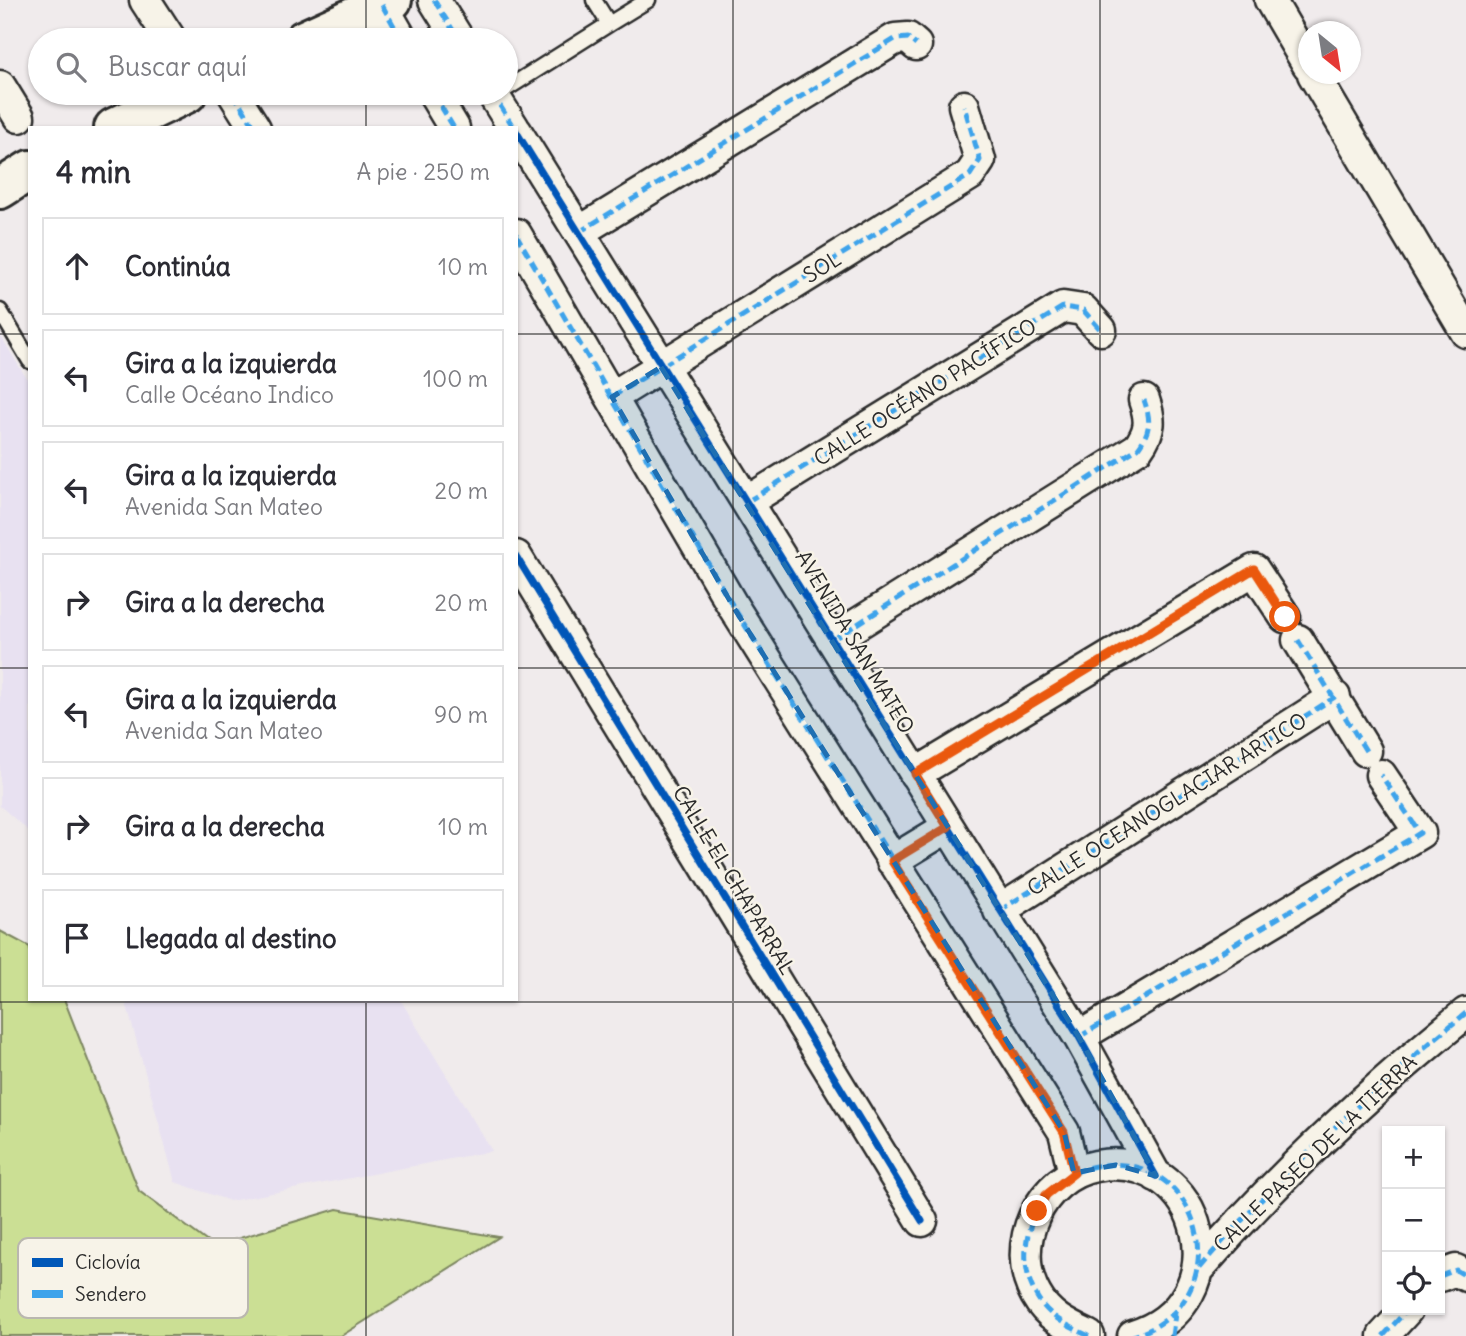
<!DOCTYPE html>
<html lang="es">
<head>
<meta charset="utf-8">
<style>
	body { margin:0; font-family:Delius,sans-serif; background:#f7f7f7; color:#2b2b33 }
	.controls { position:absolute; right:21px; bottom:21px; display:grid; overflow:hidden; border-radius:0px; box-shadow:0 2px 5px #0004 }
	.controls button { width:63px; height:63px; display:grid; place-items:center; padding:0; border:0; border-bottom:2px solid #e1e1e2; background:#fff; color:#2b2b33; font:35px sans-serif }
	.compass { position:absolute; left:1298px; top:21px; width:63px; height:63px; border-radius:50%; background:#fff; box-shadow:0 2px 5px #0004; rotate:150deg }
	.stop { position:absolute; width:21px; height:21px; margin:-16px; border:5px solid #ea580c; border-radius:50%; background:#fff }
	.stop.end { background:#ea580c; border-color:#fff; box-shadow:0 2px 7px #0008 }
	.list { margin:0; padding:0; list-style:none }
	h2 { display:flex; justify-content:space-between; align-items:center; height:91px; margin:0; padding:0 28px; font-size:30px }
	h2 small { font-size:23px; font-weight:400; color:#7c7c81 }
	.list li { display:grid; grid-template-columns:46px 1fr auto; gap:21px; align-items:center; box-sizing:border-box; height:98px; margin:0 14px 14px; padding:0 14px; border:2px solid #e1e1e2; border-radius:0px }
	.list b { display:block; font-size:26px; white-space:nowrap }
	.list p { margin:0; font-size:23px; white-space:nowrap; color:#7c7c81 }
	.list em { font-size:23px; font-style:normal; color:#7c7c81 }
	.icon { flex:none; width:38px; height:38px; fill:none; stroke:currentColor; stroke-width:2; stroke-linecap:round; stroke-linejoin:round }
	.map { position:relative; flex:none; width:1466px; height:1336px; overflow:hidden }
	.search { position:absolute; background:#fff; box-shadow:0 2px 5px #0004; left:28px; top:28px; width:490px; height:77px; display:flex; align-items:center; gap:18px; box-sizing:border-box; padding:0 24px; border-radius:38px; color:#7c7c81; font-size:26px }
	.panel { position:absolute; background:#fff; box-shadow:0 2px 5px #0004; left:28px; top:126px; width:490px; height:875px; border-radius:0px }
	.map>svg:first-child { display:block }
	.built { fill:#e8e1f1 }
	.pitch { fill:#cbdf94; stroke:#7b8560; stroke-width:2 }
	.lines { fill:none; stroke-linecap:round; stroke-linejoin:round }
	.service-casing { stroke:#2b2b2b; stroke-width:19 }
	.minor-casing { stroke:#2b2b2b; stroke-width:35 }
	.secondary-casing { stroke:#2b2b2b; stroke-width:44 }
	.service { stroke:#f7f3e8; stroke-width:14 }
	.minor { stroke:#f7f3e8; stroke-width:30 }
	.secondary { stroke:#f7f3e8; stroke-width:38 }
	.quiet { stroke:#3ea3eb; stroke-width:5; stroke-dasharray:10 5; stroke-linecap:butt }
	.cycleway-casing { stroke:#f7f3e8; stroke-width:11 }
	.cycleway { stroke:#0057b8; stroke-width:7 }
	.route { stroke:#ea580c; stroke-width:9 }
	.marked { fill:#1f6fb2; fill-opacity:0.2; stroke:#1f6fb2; stroke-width:5; stroke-dasharray:14 9; stroke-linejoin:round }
	.grid { fill:none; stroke:#2b2b2b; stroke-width:2; stroke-opacity:0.55 }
	.labels { text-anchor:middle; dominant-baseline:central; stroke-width:5; stroke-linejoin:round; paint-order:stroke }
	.street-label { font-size:21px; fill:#2b2b2b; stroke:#f7f3e8 }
	.key { fill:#f7f3e8; stroke:#bab7af; stroke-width:2 }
	.key-label { font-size:19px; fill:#2b2b2b }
</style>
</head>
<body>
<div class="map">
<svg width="1466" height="1336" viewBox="0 0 1466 1336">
	<rect width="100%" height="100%" fill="#f0ebec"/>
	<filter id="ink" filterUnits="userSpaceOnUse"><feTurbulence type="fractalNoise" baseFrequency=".0143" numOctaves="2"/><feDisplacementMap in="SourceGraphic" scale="14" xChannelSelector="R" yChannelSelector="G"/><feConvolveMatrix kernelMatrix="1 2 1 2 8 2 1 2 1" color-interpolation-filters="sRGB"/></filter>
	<g filter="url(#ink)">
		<path class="built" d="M0,335L30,384V832L0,806Z
			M125,999H400L492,1151L230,1201L175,1182Z"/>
		<path class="pitch" d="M0,931L30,947V999H64L139,1191L213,1246L337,1209L499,1237L341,1336H0Z"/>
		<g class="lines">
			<g class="service-casing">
				<path id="service" d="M594,0L609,24L648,0
					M506,89L609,24
					M0,311L30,361"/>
			</g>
			<g class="minor-casing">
				<path id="minor" d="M145,0L171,40
					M434,0L459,40
					M1270,0L1308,65
					M382,5L402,40
					M1313,74L1466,332
					M0,86L19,117
					M233,93L255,128
					M433,93L454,128
					M492,93L514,128
					M516,131L1079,1037L1156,1176
					M579,232L895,39L908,38L916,45
					M516,234L734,608L1064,1132L1074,1173
					M612,397L970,175L980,160L964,106
					M748,501L1063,307L1083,310L1101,330
					M516,556L922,1221
					M832,640L1138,448C1151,430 1151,420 1144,400
					M1298,640L1366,751
					M915,774L1254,570L1285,617
					M892,861L948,827
					M999,911L1335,697
					M1079,1037L1420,833L1381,775
					M1199,1268C1280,1175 1370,1091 1466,1013
					M1440,1276L1456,1270L1466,1276
					M1089,1336C1068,1326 1048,1317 1036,1295C1008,1246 1040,1176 1096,1166C1205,1147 1242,1303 1133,1336
					M1383,1336L1407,1310"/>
			</g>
			<g class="secondary-casing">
				<path id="secondary" d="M304,40L392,0
					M114,128L187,93
					M0,189L30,170"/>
			</g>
			<use href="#service" class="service"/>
			<use href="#minor" class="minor"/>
			<use href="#secondary" class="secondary"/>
			<path class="quiet" d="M434,0L459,40
				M382,5L402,40
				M233,93L255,128
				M433,93L454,128
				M492,93L514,128
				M579,232L895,39L908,38L916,45
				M516,234L734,608L1064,1132L1074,1173
				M612,397L970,175L980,160L964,106
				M748,501L1063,307L1083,310L1101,330
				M832,640L1138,448C1151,430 1151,420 1144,400
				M1298,640L1366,751
				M915,774L1254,570L1285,617
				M892,861L948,827
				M999,911L1335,697
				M1079,1037L1420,833L1381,775
				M1199,1268C1280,1175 1370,1091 1466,1013
				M1440,1276L1456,1270L1466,1276
				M1089,1336C1068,1326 1048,1317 1036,1295C1008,1246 1040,1176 1096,1166C1205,1147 1242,1303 1133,1336
				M1172,1336L1175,1314
				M1383,1336L1407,1310"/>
			<g class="cycleway-casing">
				<path id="cycleway" d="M516,131L1079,1037L1156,1176
					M516,556L922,1221"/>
			</g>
			<use href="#cycleway" class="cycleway"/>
		</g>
	</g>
	<g class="lines" filter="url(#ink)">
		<path class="route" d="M1037,1211L1046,1195L1074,1173L1064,1132L892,861L948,827L915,774L1254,569L1285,617"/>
	</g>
	<path class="marked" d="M661,367L1079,1037L1156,1176L1116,1165L1074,1173L1064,1132L734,608L612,397Z"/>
	<path class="grid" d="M366,0V40M733,0V1336M1100,0V1336M366,93V128M0,334H30M516,334H1466M0,668H30M516,668H1466M366,999V1336M0,1002H1466"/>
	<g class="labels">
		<g class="street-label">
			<text transform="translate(822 267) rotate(-32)">SOL</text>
			<text transform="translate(925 392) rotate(-32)">CALLE OCÉANO PACÍFICO</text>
			<text transform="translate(855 642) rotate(59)">AVENIDA SAN MATEO</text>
			<text transform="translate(1167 804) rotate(-32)">CALLE OCEANOGLACIAR ARTICO</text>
			<text transform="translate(734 880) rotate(59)">CALLE EL CHAPARRAL</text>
			<text transform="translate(1315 1153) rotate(-44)">CALLE PASEO DE LA TIERRA</text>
		</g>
	</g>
	<rect x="18" y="1238" width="230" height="80" rx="10" class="key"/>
	<rect x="32" y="1258" width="31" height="9" fill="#0057b8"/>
	<rect x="32" y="1290" width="31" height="8" fill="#3ea3eb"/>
	<g class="key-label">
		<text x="75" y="1269">Ciclovía</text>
		<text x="75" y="1301">Sendero</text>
	</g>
</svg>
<div class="controls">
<button>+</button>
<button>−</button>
<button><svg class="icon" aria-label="locate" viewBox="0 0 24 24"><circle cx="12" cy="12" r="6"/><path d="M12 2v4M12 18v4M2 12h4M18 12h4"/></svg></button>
</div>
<svg class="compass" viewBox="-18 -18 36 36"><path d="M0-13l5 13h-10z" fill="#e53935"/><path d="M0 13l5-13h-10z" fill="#7c7c81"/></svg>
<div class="stop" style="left:1285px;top:617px"></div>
<div class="stop end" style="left:1037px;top:1211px"></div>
<div class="search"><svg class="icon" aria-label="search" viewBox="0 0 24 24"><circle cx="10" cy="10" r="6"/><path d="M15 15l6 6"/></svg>Buscar aquí</div>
<section class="panel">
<h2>4 min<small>A pie · 250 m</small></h2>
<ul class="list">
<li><svg class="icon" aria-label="ahead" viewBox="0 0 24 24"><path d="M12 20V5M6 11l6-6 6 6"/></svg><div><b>Continúa</b></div><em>10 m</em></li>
<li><svg class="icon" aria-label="left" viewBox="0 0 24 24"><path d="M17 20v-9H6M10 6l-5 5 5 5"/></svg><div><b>Gira a la izquierda</b><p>Calle Océano Indico</p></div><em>100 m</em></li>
<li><svg class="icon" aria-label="left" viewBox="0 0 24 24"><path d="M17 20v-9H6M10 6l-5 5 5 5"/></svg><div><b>Gira a la izquierda</b><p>Avenida San Mateo</p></div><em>20 m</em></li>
<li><svg class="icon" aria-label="right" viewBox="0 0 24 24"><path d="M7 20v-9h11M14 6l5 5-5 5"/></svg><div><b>Gira a la derecha</b></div><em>20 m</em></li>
<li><svg class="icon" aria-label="left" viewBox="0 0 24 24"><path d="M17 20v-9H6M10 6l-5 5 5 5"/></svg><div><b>Gira a la izquierda</b><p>Avenida San Mateo</p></div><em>90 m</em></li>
<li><svg class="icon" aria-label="right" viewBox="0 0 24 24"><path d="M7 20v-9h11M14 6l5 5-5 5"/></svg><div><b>Gira a la derecha</b></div><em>10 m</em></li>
<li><svg class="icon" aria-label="arrive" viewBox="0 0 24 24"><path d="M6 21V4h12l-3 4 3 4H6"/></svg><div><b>Llegada al destino</b></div></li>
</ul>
</section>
</div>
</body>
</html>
